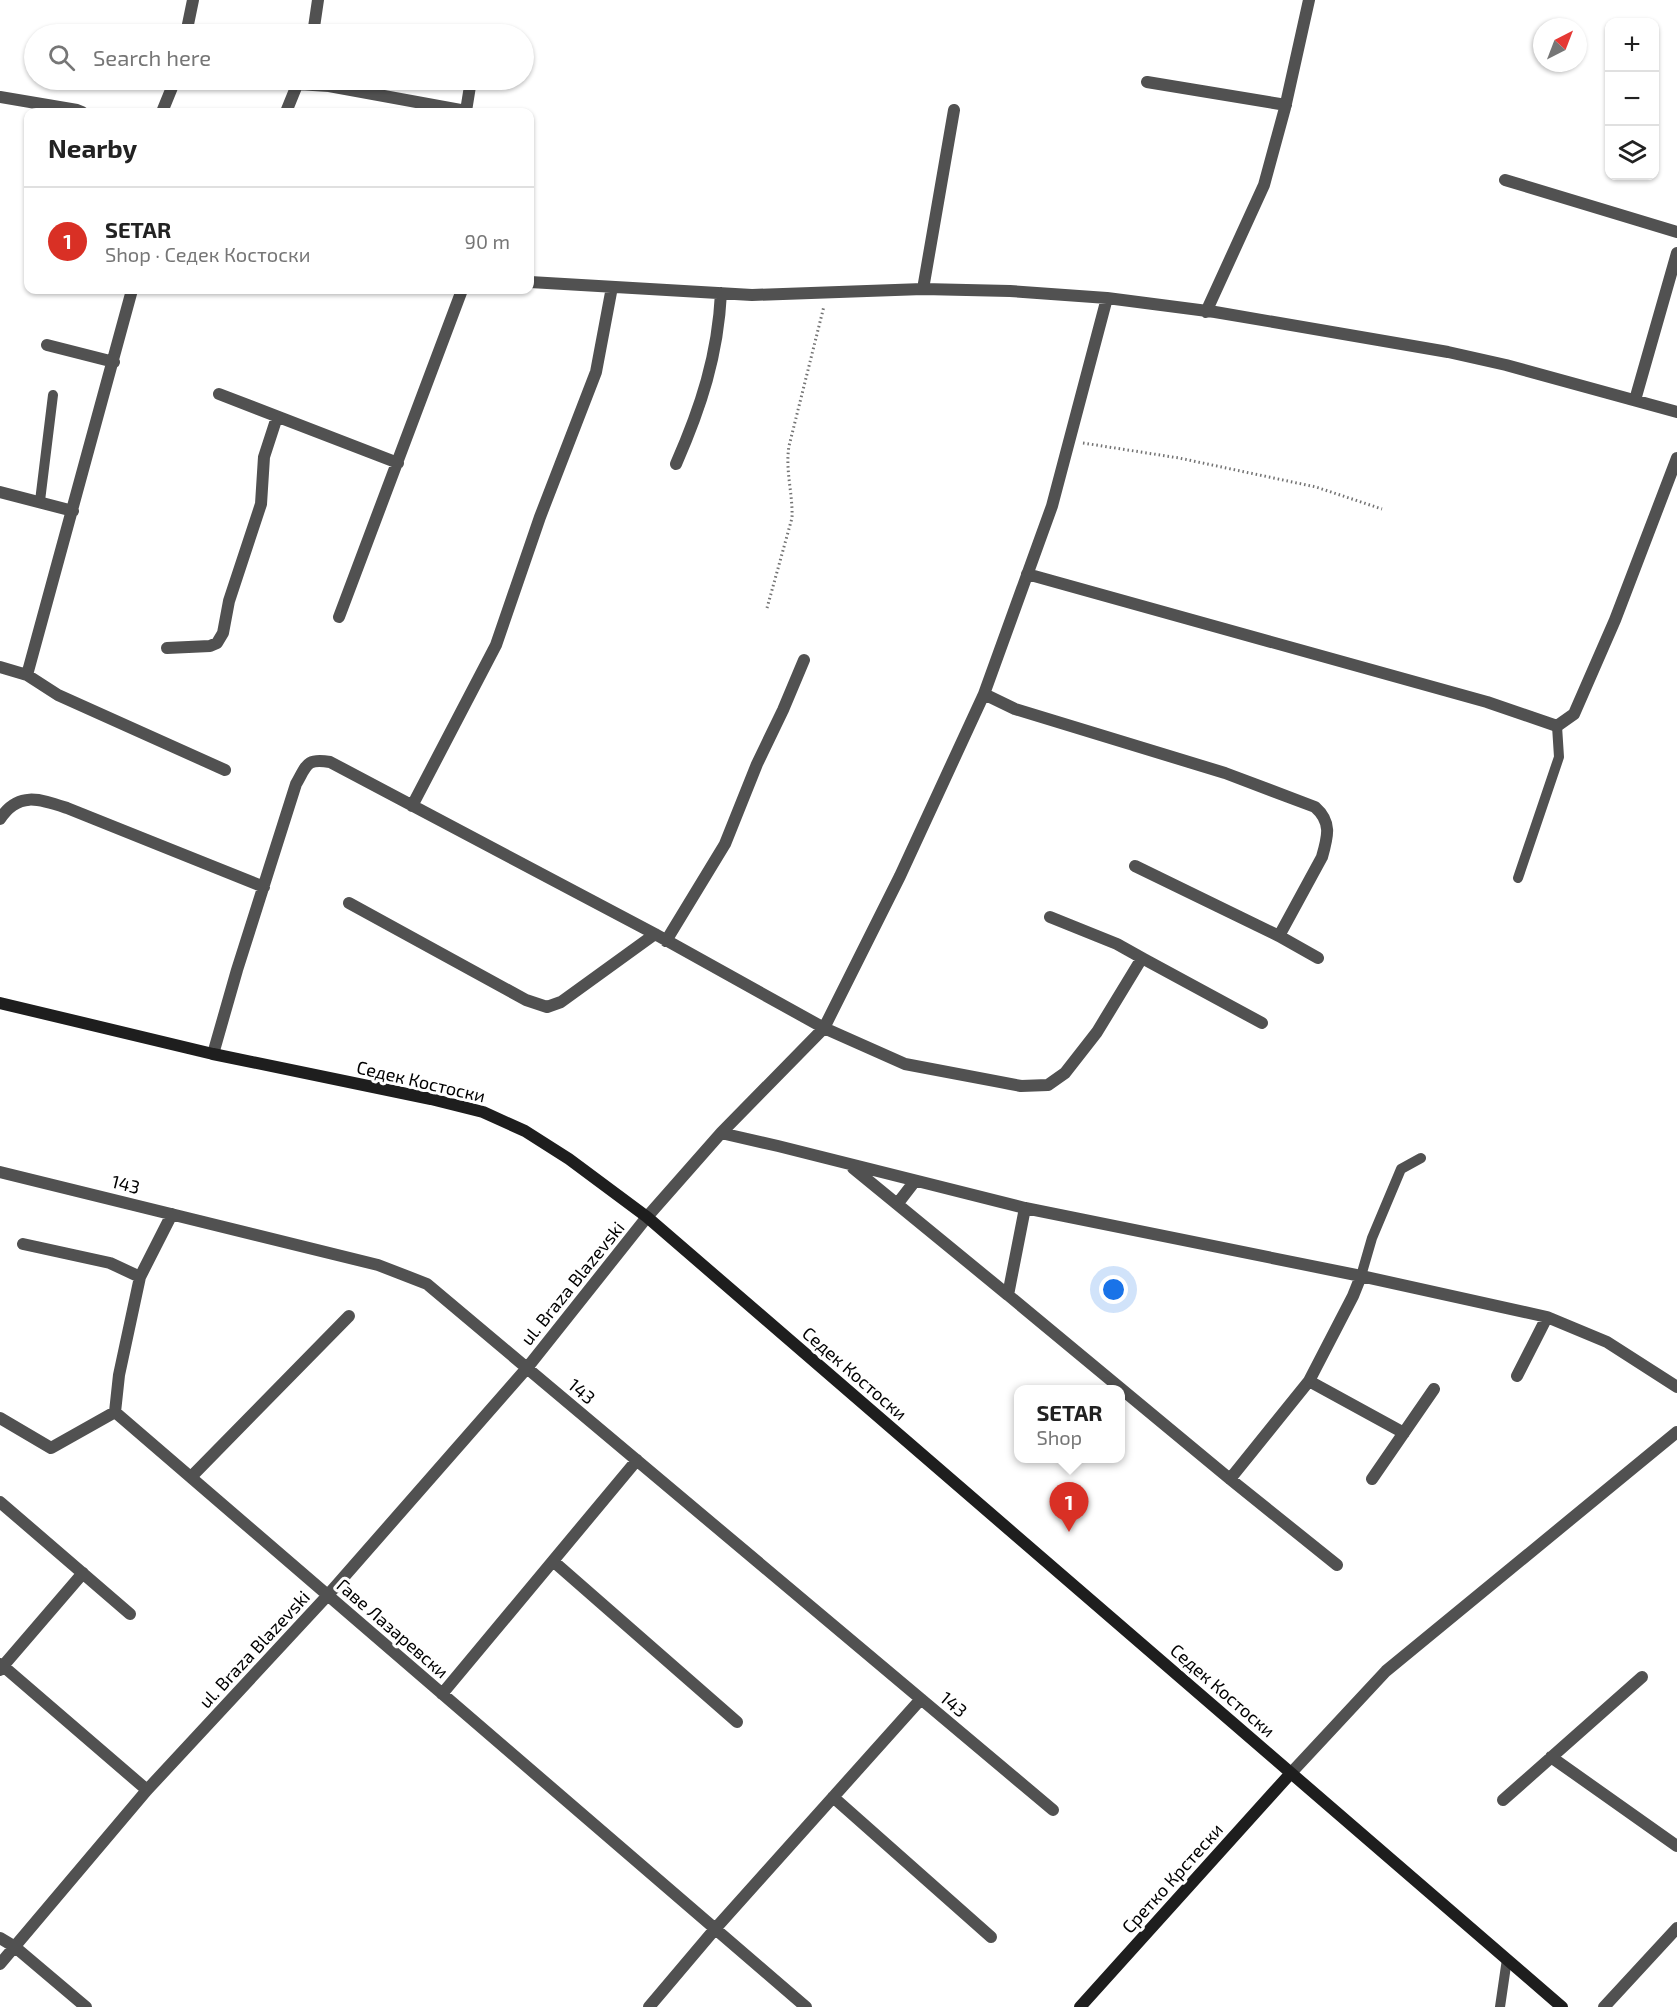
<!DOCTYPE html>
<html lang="en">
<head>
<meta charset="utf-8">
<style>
	body { margin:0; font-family:"Exo 2",sans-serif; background:#f2f2f2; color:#222 }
	.controls { position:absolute; right:18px; top:18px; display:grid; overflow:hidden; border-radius:12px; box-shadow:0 2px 4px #0004 }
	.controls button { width:54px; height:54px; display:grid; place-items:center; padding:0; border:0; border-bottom:2px solid #e0e0e0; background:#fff; color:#222; font:30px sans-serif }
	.compass { position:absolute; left:1533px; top:18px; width:54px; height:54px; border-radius:50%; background:#fff; box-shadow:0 2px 4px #0004; rotate:42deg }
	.you { position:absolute; left:1114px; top:1290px; width:21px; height:21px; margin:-15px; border:4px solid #fff; border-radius:50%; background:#1a73e8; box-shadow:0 0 0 9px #1a73e833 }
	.badge { display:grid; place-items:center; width:39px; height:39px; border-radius:50%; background:#d93025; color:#fff; font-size:20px; font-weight:700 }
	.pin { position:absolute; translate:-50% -50px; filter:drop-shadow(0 2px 3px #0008) }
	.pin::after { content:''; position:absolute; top:32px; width:21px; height:18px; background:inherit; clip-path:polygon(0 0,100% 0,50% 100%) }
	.popup { position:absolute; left:1014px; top:1385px; width:111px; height:78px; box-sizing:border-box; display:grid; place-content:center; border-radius:12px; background:#fff; filter:drop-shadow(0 2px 4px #0005); font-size:20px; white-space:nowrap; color:#767676 }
	.popup b { font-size:22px; color:#222 }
	.popup::after { content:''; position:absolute; left:50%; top:100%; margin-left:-12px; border:12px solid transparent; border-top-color:#fff }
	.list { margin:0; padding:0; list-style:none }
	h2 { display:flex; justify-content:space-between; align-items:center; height:78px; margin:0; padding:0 24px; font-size:26px }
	h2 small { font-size:20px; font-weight:400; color:#767676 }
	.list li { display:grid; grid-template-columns:39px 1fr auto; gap:18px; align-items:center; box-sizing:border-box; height:108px; padding:0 24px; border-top:2px solid #e0e0e0 }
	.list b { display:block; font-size:22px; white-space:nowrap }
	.list p { margin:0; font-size:20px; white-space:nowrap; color:#767676 }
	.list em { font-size:20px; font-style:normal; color:#767676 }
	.icon { flex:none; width:33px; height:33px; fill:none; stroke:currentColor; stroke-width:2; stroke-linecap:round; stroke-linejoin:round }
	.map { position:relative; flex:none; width:1677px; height:2007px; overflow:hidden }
	.search { position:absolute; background:#fff; box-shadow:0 2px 4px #0004; left:24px; top:24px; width:510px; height:66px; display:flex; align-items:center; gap:15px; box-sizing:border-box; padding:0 21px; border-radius:33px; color:#767676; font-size:22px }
	.panel { position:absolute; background:#fff; box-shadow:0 2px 4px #0004; left:24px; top:108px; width:510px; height:186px; border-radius:12px }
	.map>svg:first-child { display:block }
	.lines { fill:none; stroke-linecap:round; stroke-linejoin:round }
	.path { stroke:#737373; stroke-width:3; stroke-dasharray:1.5 3; stroke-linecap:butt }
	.service { stroke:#515151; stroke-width:10 }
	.minor { stroke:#515151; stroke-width:12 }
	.secondary { stroke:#1e1e1e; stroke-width:12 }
	.labels { text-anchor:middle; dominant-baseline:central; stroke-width:6; stroke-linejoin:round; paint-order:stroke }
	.street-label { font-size:18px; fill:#000; stroke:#fff }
</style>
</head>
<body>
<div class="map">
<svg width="1677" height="2007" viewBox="0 0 1677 2007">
	<rect width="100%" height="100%" fill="#fff"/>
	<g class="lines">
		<path class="path" d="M1083,443L1179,458L1316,487L1382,509
			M767,608L792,518C793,494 785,470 789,446L824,306"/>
		<path class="service" d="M40,501L53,395
			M1518,878L1559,757L1557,726
			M1361,1276L1372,1238L1401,1169L1421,1158
			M1500,2007L1507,1959"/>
		<path class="minor" d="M186,34L193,0
			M313,34L318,0
			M1147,82L1286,105
			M297,84L329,86L466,111L471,80
			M0,97L77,110L82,112
			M162,112L175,80
			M286,112L299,80
			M1505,180L1677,232
			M530,282L752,295L923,289L1010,291L1107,298L1215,312L1448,352L1506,365L1677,412
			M923,289L954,110
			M1206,312L1264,185L1285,108L1309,0
			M47,345L114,362
			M219,394L398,463
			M1635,400L1677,253
			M676,464C701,407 718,355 721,293
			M0,492L73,511
			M1027,574L1487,702L1557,726L1574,714L1615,620L1677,458
			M339,617L462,290
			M167,648L210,646L217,643L223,633L229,601L261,504L264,457L277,417
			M0,667L27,675L58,695L225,770
			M27,675L132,290
			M984,694L1015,709L1225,773L1315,807C1332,822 1328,836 1322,857L1279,936L1318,958
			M412,806L496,645L540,517L596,372L612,287
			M0,819C18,791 40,799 67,808L264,887
			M1135,866L1279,936
			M349,903L526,1000L547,1007L561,1002L655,934
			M666,941L725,844L757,764L783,710L804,660
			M1142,958L1262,1023
			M213,1054L237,970L296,784C307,765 306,758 330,762L655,934L824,1028L905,1064L1021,1086L1048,1085L1065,1073L1097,1032L1142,958L1117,944L1050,917
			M721,1133L778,1146L1025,1208L1361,1276L1547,1317L1607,1342L1677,1387
			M853,1168L1008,1295
			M0,1172L378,1265L427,1284L1053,1810
			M898,1203L915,1181
			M1025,1208L1008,1295L1230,1479L1337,1565
			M172,1214L140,1277L119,1375L115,1412L806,2007
			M23,1244L110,1263L140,1277
			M1517,1376L1547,1317
			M1309,1381L1404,1433
			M0,1418L51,1448L115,1412
			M191,1477L349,1316
			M1230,1479L1309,1381L1353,1296L1361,1276
			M1372,1479L1434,1389
			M0,1502L130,1614
			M553,1561L737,1722
			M0,1664L3,1666L83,1573
			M0,1670L3,1666L147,1790
			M442,1694L637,1460
			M1551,1757L1677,1846
			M1291,1773L1386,1671L1677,1432
			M833,1797L991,1937
			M1503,1800L1642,1677
			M0,1938L15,1947L86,2007
			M0,1964L147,1790L328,1595L527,1368L647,1217L721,1133L824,1028L900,876L984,694L1052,506L1107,298
			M649,2007L715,1929L921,1699
			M1604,2007L1677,1928"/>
		<path class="secondary" d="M0,1003L213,1054L431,1099L483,1112L525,1131L569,1159L647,1217L1562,2007
			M1080,2007L1291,1773"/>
	</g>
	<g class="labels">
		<g class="street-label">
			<text transform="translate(421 1081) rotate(13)">Седек Костоски</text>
			<text transform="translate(126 1184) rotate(14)">143</text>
			<text transform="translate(572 1283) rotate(-51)">ul. Braza Blazevski</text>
			<text transform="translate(855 1373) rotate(41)">Седек Костоски</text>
			<text transform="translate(582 1391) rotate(40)">143</text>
			<text transform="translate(393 1628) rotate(41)">Гаве Лазаревски</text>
			<text transform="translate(254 1649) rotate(-47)">ul. Braza Blazevski</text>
			<text transform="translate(1223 1690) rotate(41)">Седек Костоски</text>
			<text transform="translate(954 1704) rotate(40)">143</text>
			<text transform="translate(1172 1878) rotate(-48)">Сретко Крстески</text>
		</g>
	</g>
</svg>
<div class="controls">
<button>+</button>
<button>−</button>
<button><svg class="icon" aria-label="layers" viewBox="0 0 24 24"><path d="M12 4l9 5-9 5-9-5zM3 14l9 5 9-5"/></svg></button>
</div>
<svg class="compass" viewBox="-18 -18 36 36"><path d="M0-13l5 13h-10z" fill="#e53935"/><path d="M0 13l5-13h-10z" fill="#767676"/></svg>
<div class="you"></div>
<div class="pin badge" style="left:1069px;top:1532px">1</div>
<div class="popup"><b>SETAR</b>Shop</div>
<div class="search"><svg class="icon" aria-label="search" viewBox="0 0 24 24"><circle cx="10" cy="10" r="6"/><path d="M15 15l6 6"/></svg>Search here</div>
<section class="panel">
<h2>Nearby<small></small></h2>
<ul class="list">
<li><span class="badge">1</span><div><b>SETAR</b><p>Shop · Седек Костоски</p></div><em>90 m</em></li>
</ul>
</section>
</div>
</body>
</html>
